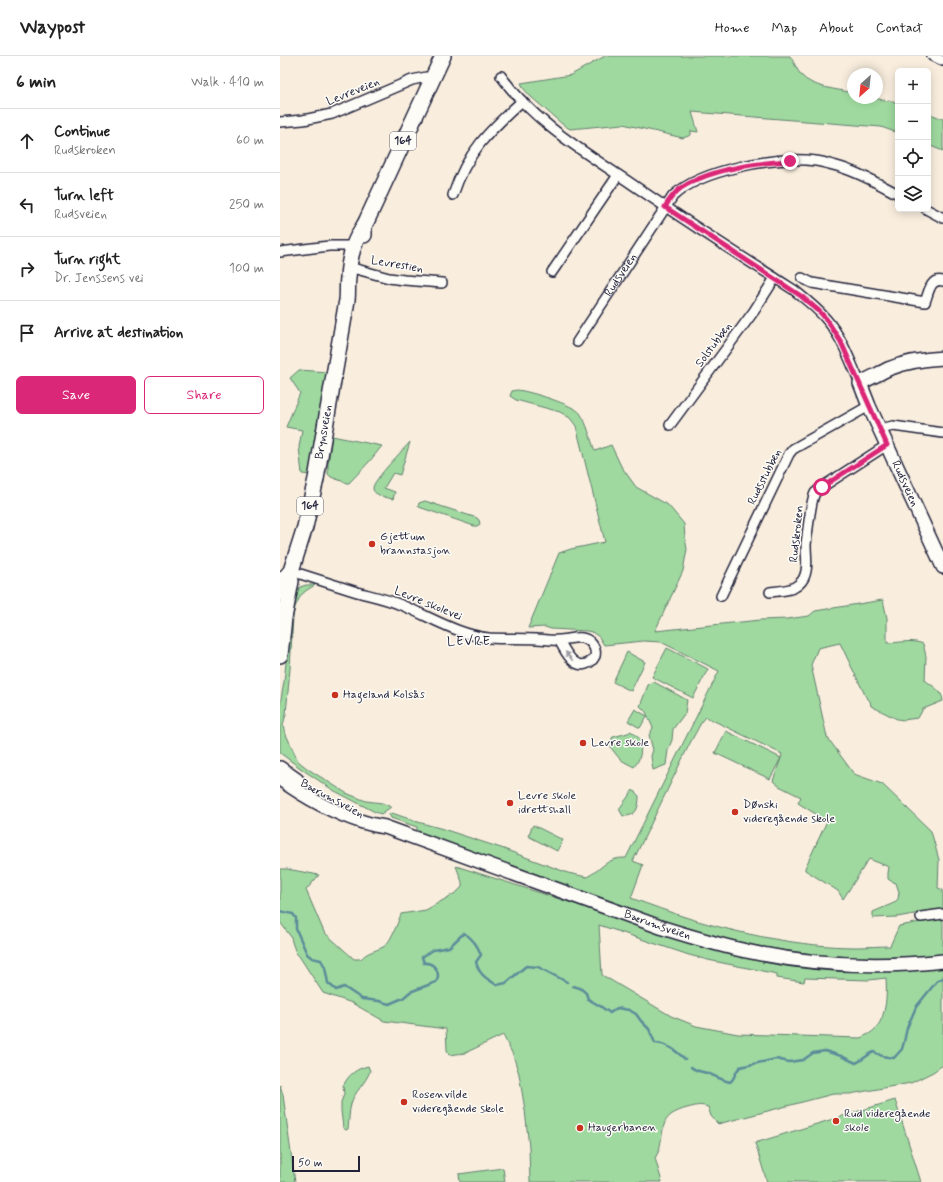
<!DOCTYPE html>
<html lang="en">
<head>
<meta charset="utf-8">
<style>
	body { margin:0; font-family:Mynerve,sans-serif; background:#f6f6f6; color:#222 }
	.controls { position:absolute; right:12px; top:12px; display:grid; overflow:hidden; border-radius:6px; box-shadow:0 2px 10px #0003 }
	.controls button { width:36px; height:36px; display:grid; place-items:center; padding:0; border:0; border-bottom:1px solid #e0e0e0; background:#fff; color:#222; font:20px sans-serif }
	.compass { position:absolute; left:567px; top:12px; width:36px; height:36px; border-radius:50%; background:#fff; box-shadow:0 2px 10px #0003; rotate:207deg }
	.scale { position:absolute; left:12px; bottom:10px; width:68px; box-sizing:border-box; padding-left:4px; border:2px solid #22223b; border-top:0; font-size:11px; line-height:14px; white-space:nowrap; color:#22223b; -webkit-text-stroke:3px #fdfcf7; paint-order:stroke }
	.stop { position:absolute; width:12px; height:12px; margin:-9px; border:3px solid #db2777; border-radius:50%; background:#fff }
	.stop.end { background:#db2777; border-color:#fff; box-shadow:0 1px 4px #0008 }
	.list { margin:0; padding:0; list-style:none }
	h2 { display:flex; justify-content:space-between; align-items:center; height:52px; margin:0; padding:0 16px; font-size:17px }
	h2 small { font-size:13px; font-weight:400; color:#767676 }
	.list li { display:grid; grid-template-columns:26px 1fr auto; gap:12px; align-items:center; box-sizing:border-box; height:64px; padding:0 16px; border-top:1px solid #e0e0e0 }
	.list b { display:block; font-size:15px; white-space:nowrap }
	.list p { margin:0; font-size:13px; white-space:nowrap; color:#767676 }
	.list em { font-size:13px; font-style:normal; color:#767676 }
	.actions { display:flex; gap:8px; padding:12px 16px }
	.actions a { flex:1; padding:9px 0; border:1px solid #db2777; border-radius:6px; text-align:center; font-size:14px; color:#db2777 }
	.actions .main { background:#db2777; color:#fff }
	.icon { flex:none; width:22px; height:22px; fill:none; stroke:currentColor; stroke-width:2; stroke-linecap:round; stroke-linejoin:round }
	.map { position:relative; flex:none; width:663px; height:1126px; overflow:hidden }
	header { display:flex; align-items:center; gap:24px; box-sizing:border-box; height:56px; padding:0 20px; background:#fff; border-bottom:1px solid #e0e0e0 }
	header strong { font-size:19px }
	nav { display:flex; gap:22px; margin-inline-start:auto; font-size:14px }
	main { display:flex }
	aside { flex:1; background:#fff }
	.map>svg:first-child { display:block }
	.green { fill:#9fd99f; stroke:#607e6d; fill-rule:evenodd }
	.lines { fill:none; stroke-linecap:round; stroke-linejoin:round }
	.stream { stroke:#5b8c9a; stroke-width:2.5 }
	.street-casing { stroke:#22223b; stroke-width:12 }
	.secondary-casing { stroke:#22223b; stroke-width:16 }
	.primary-casing { stroke:#22223b; stroke-width:18 }
	.street { stroke:#fdfcf7; stroke-width:9 }
	.secondary { stroke:#fdfcf7; stroke-width:13 }
	.primary { stroke:#fdfcf7; stroke-width:15 }
	.oneway { fill:#9a9aa2 }
	.route { stroke:#db2777; stroke-width:5 }
	.poi-dot { fill:#c8321e; stroke:#fdfcf7; stroke-width:1.5 }
	.labels { text-anchor:middle; dominant-baseline:central; stroke-width:3; stroke-linejoin:round; paint-order:stroke }
	.shield { fill:#fdfcf7; stroke:#646373; stroke-width:1 }
	.shield-label { font-size:11px; font-weight:bold; fill:#22223b }
	.street-label { font-size:12px; fill:#22223b; stroke:#fdfcf7 }
	.poi-label { font-size:12px; fill:#22223b; stroke:#fdfcf7; text-anchor:start }
	.neighbourhood-label { font-size:13px; letter-spacing:1px; fill:#22223b; stroke:#fdfcf7 }
</style>
</head>
<body>
<header>
<strong>Waypost</strong>
<nav><a>Home</a><a>Map</a><a>About</a><a>Contact</a></nav>
</header>
<main>
<aside>
<h2>6 min<small>Walk · 410 m</small></h2>
<ul class="list">
<li><svg class="icon" aria-label="ahead" viewBox="0 0 24 24"><path d="M12 20V5M6 11l6-6 6 6"/></svg><div><b>Continue</b><p>Rudskroken</p></div><em>60 m</em></li>
<li><svg class="icon" aria-label="left" viewBox="0 0 24 24"><path d="M17 20v-9H6M10 6l-5 5 5 5"/></svg><div><b>Turn left</b><p>Rudsveien</p></div><em>250 m</em></li>
<li><svg class="icon" aria-label="right" viewBox="0 0 24 24"><path d="M7 20v-9h11M14 6l5 5-5 5"/></svg><div><b>Turn right</b><p>Dr. Jenssens vei</p></div><em>100 m</em></li>
<li><svg class="icon" aria-label="arrive" viewBox="0 0 24 24"><path d="M6 21V4h12l-3 4 3 4H6"/></svg><div><b>Arrive at destination</b></div></li>
</ul>
<div class="actions"><a class="main">Save</a><a>Share</a></div>
</aside>
<div class="map">
<svg width="663" height="1126" viewBox="0 0 663 1126">
	<rect width="100%" height="100%" fill="#f9eede"/>
	<filter id="ink" filterUnits="userSpaceOnUse"><feTurbulence type="fractalNoise" baseFrequency=".025" numOctaves="2"/><feDisplacementMap in="SourceGraphic" scale="8" xChannelSelector="R" yChannelSelector="G"/><feConvolveMatrix kernelMatrix="1 2 1 2 8 2 1 2 1" color-interpolation-filters="sRGB"/></filter>
	<g filter="url(#ink)">
		<path class="green" d="M325,0H510C514,6 517,14 521,19C532,32 558,33 573,37V42H594L618,47V77L601,71L412,56L418,76L411,75V79L403,82L343,68L290,73L282,68L250,40L244,33L241,27L291,19Z
			M648,57L663,63V95L648,89Z
			M19,314L48,316L30,419L22,418L19,391L22,374L6,371L20,337L10,322Z
			M237,334C249,335 294,349 300,357C308,369 310,382 315,395L331,389L341,410L356,431L388,449L404,468L405,482L407,493L403,515L375,575L480,564L507,563L529,560L535,555L603,544L607,562V587C619,587 632,583 643,588L646,600L645,624C652,630 663,635 663,645L643,653L638,662L623,664L617,663L591,650L590,645L586,641L560,587L538,592L531,609L547,681L574,718L602,728L651,775L659,804L658,832L663,834V853L617,861L593,862V856L614,847L618,843L619,836L616,827L611,825L608,823V817L609,811L589,803L563,843L558,835L525,814V812L547,765L518,747L521,741L499,730L493,725L501,702L490,723L435,697L446,675L501,702L502,698L426,661L421,667L409,689L353,805L363,809L351,842C370,849 389,856 408,862C460,878 522,891 576,891C588,891 599,890 610,890L619,870L663,862V898C587,906 507,899 433,880C407,873 381,864 355,855L343,849L258,820L137,776V771L111,762L109,758L112,757L138,766L163,773L221,792L288,817L307,821C322,813 327,801 346,802L439,615L381,586L364,585L324,589L319,581L312,576L307,575L271,573L265,571L248,572L279,497L291,493L325,486L296,370L290,362L280,356L236,344L230,340L232,335Z
			M52,380L102,390L89,406L69,427H67L51,421L48,418V408Z
			M130,386L120,419L113,417L104,432L115,436L113,443C108,442 92,439 93,432C93,424 124,393 130,386Z
			M145,445L197,462L199,464L200,468L197,470H194L139,451L138,450L139,447Z
			M26,529H35L27,534L21,539L15,551L13,561L10,613L6,658L3,669L4,674L18,705L28,713L66,737L86,745L102,747L111,751L101,758L95,756L53,734L23,714L0,697V649L4,626L10,568L18,534L20,531Z
			M387,592L428,613L413,642L372,621Z
			M347,596L365,606L351,635L333,626Z
			M372,626H374L407,644L405,657L393,673L392,684L388,694L386,709L373,714L371,700L373,694L369,679L373,672L366,656L360,650L368,629Z
			M355,653L367,660L360,672L348,665Z
			M351,675L360,683C361,695 362,701 354,711C349,708 343,706 339,702C336,699 334,695 331,692L332,682L333,681L348,677Z
			M353,734L359,740C359,752 356,761 343,760L339,753Z
			M253,769L283,784L277,795L248,780Z
			M176,810L295,848L363,872L423,892L465,901L523,911L573,915L663,912V1009L653,1016L631,1027L570,1038H553L438,1068L431,1060L428,1051C419,1048 416,1050 407,1052C380,1060 385,1068 380,1090C380,1094 377,1098 375,1102L382,1126H250L249,1091L245,1054L239,1018L233,999L223,979L185,997L169,999L167,994L166,973L104,965L72,947L43,937L19,900L16,897L12,886L11,881L0,866V813H7L39,819L26,834L44,876L74,903H81C88,895 94,896 103,891C110,888 118,866 121,858L146,854L177,836L182,831V826ZM319,869L409,899L428,904L497,918V922L524,926L525,922L589,924L606,922C607,937 607,959 596,972C592,977 587,979 580,982L458,978L416,970L391,960L322,919Z
			M88,1010L90,1015C86,1027 74,1036 71,1048C69,1056 69,1065 68,1073L66,1074L63,1072L61,1055V1046L64,1038L63,1030C69,1018 76,1013 88,1010Z
			M0,1029L3,1039L15,1126H0Z
			M615,1044L641,1126H487L475,1087Z
			M223,1112L225,1126H180L179,1118Z"/>
		<g class="lines">
			<path class="stream" d="M0,855L13,858L16,862V873L27,898L32,902L41,904L45,911L48,927L56,934L64,931L82,943L99,945L109,948L123,942L130,936L156,926C157,925 158,921 158,920C158,912 151,906 144,907L142,901L153,894L169,891L184,877C192,882 198,890 201,899L196,906C199,919 207,923 217,929L226,927L246,910L258,911L287,926
				M293,930L300,932L306,937L308,943L320,950L330,957L337,952L349,954L356,958L361,965L369,973L375,987C388,988 396,995 405,1003
				M411,1011C417,1016 421,1015 427,1017C435,1020 442,1024 450,1026C455,1023 454,1017 460,1011L496,1003L509,1006L523,1004L533,997L545,995L561,1000L576,1007C583,1004 586,999 594,996L602,1000L614,1002L622,993L624,986L627,972L636,951L657,925L663,922"/>
			<g class="street-casing">
				<g id="street">
					<path d="M652,0L663,5"/>
					<path d="M221,20C253,65 301,94 346,124C401,162 457,198 514,234C525,243 537,252 546,263C562,281 570,305 580,327"/>
					<path d="M0,66L23,64L52,58L132,24L146,21L152,24"/>
					<path d="M173,139C187,96 209,75 242,45"/>
					<path d="M646,153L663,162"/>
					<path d="M0,196L49,190H77"/>
					<path d="M69,211L109,222L124,224L162,227"/>
					<path d="M272,216L338,119"/>
					<path d="M522,222L532,227L645,246C649,236 650,222 663,225"/>
					<path id="s1" d="M297,286L393,140C422,113 497,100 536,105C544,106 552,109 560,111C580,117 599,128 618,138"/>
					<path d="M390,369L474,255L495,222"/>
					<path d="M600,373L613,370L663,377"/>
					<path d="M11,515C33,522 55,529 77,536C92,540 107,543 121,549C149,560 178,579 209,582C225,583 241,582 257,583C264,583 271,585 278,584C286,584 294,581 302,582C310,583 317,592 315,600C313,604 310,607 306,608C293,613 284,593 279,584"/>
					<path d="M490,536C499,535 512,535 519,528C530,519 526,501 526,489C527,480 531,444 535,437C537,435 540,433 542,431L607,389"/>
					<path d="M441,540L509,398L513,393L589,350"/>
					<path d="M641,861L663,858"/>
				</g>
			</g>
			<g class="secondary-casing">
				<g id="secondary">
					<path id="s2" d="M663,302C644,303 625,306 608,313C598,318 589,323 580,327L589,350L663,511"/>
					<path d="M0,712L17,724"/>
					<path id="s3" d="M0,723C25,741 54,757 83,766C90,768 98,770 105,771L383,872C412,881 441,890 471,896C533,909 600,912 663,905"/>
				</g>
			</g>
			<g class="primary-casing">
				<g id="primary">
					<path d="M84,179V170L87,164L163,0"/>
					<path id="s4" d="M0,537L5,522L11,515L25,471L36,423L67,244C68,236 67,229 68,222C69,203 73,185 84,170"/>
					<path d="M0,599L4,562L11,525"/>
				</g>
			</g>
			<use href="#street" class="street"/>
			<use href="#secondary" class="secondary"/>
			<use href="#primary" class="primary"/>
		</g>
		<defs><path id="oneway-solid" d="M-6-.8H1V-3.2L6.5 0L1 3.2V.8H-6Z"/></defs>
		<use class="oneway" href="#oneway-solid" transform="translate(289 600) rotate(-129)"/>
	</g>
	<g class="lines" filter="url(#ink)">
		<path class="route" d="M510,105C476,107 430,113 401,132C394,137 389,144 385,151L521,240L539,255L547,264L561,286L607,389L542,431"/>
	</g>
	<g class="poi-dot">
		<circle cx="92" cy="488" r="4"/>
		<circle cx="55" cy="639" r="4"/>
		<circle cx="303" cy="687" r="4"/>
		<circle cx="230" cy="747" r="4"/>
		<circle cx="455" cy="756" r="4"/>
		<circle cx="124" cy="1046" r="4"/>
		<circle cx="556" cy="1065" r="4"/>
		<circle cx="300" cy="1072" r="4"/>
	</g>
	<g class="labels">
		<g class="shield">
			<rect x="110" y="76" width="26" height="18" rx="3"/>
			<rect x="17" y="441" width="26" height="18" rx="3"/>
		</g>
		<g class="shield-label">
			<text x="123" y="85">164</text>
			<text x="30" y="450">164</text>
		</g>
		<g class="street-label">
			<text transform="translate(73 36) rotate(-22)">Levreveien</text>
			<text transform="translate(117 209) rotate(10)">Levrestien</text>
			<text stroke="none"><textPath href="#s1" startOffset="80">Rudsveien</textPath></text>
			<text transform="translate(434 289) rotate(-53)">Solstubben</text>
			<text stroke="none"><textPath href="#s4" startOffset="168">Brynsveien</textPath></text>
			<text transform="translate(485 421) rotate(-63)">Rudsstubben</text>
			<text stroke="none"><textPath href="#s2" startOffset="198">Rudsveien</textPath></text>
			<text transform="translate(517 478) rotate(-84)">Rudskroken</text>
			<text transform="translate(148 548) rotate(22)">Levre skolevei</text>
			<text transform="translate(52 743) rotate(28)">Bærumsveien</text>
			<text stroke="none"><textPath href="#s3" startOffset="406">Bærumsveien</textPath></text>
		</g>
		<g class="poi-label">
			<text x="100" y="481">Gjettum<tspan x="100" dy="14">brannstasjon</tspan></text>
			<text x="63" y="639">Hageland Kolsås</text>
			<text x="311" y="687">Levre skole</text>
			<text x="238" y="740">Levre skole<tspan x="238" dy="14">idrettshall</tspan></text>
			<text x="463" y="749">Dønski<tspan x="463" dy="14">videregående skole</tspan></text>
			<text x="132" y="1039">Rosenvilde<tspan x="132" dy="14">videregående skole</tspan></text>
			<text x="564" y="1058">Rud videregående<tspan x="564" dy="14">skole</tspan></text>
			<text x="308" y="1072">Haugerbanen</text>
		</g>
		<g class="neighbourhood-label">
			<text x="189" y="585">LEVRE</text>
		</g>
	</g>
</svg>
<div class="controls">
<button>+</button>
<button>−</button>
<button><svg class="icon" aria-label="locate" viewBox="0 0 24 24"><circle cx="12" cy="12" r="6"/><path d="M12 2v4M12 18v4M2 12h4M18 12h4"/></svg></button>
<button><svg class="icon" aria-label="layers" viewBox="0 0 24 24"><path d="M12 4l9 5-9 5-9-5zM3 14l9 5 9-5"/></svg></button>
</div>
<svg class="compass" viewBox="-18 -18 36 36"><path d="M0-13l5 13h-10z" fill="#e53935"/><path d="M0 13l5-13h-10z" fill="#767676"/></svg>
<div class="scale">50 m</div>
<div class="stop" style="left:542px;top:431px"></div>
<div class="stop end" style="left:510px;top:105px"></div>
</div>
</main>
</body>
</html>
